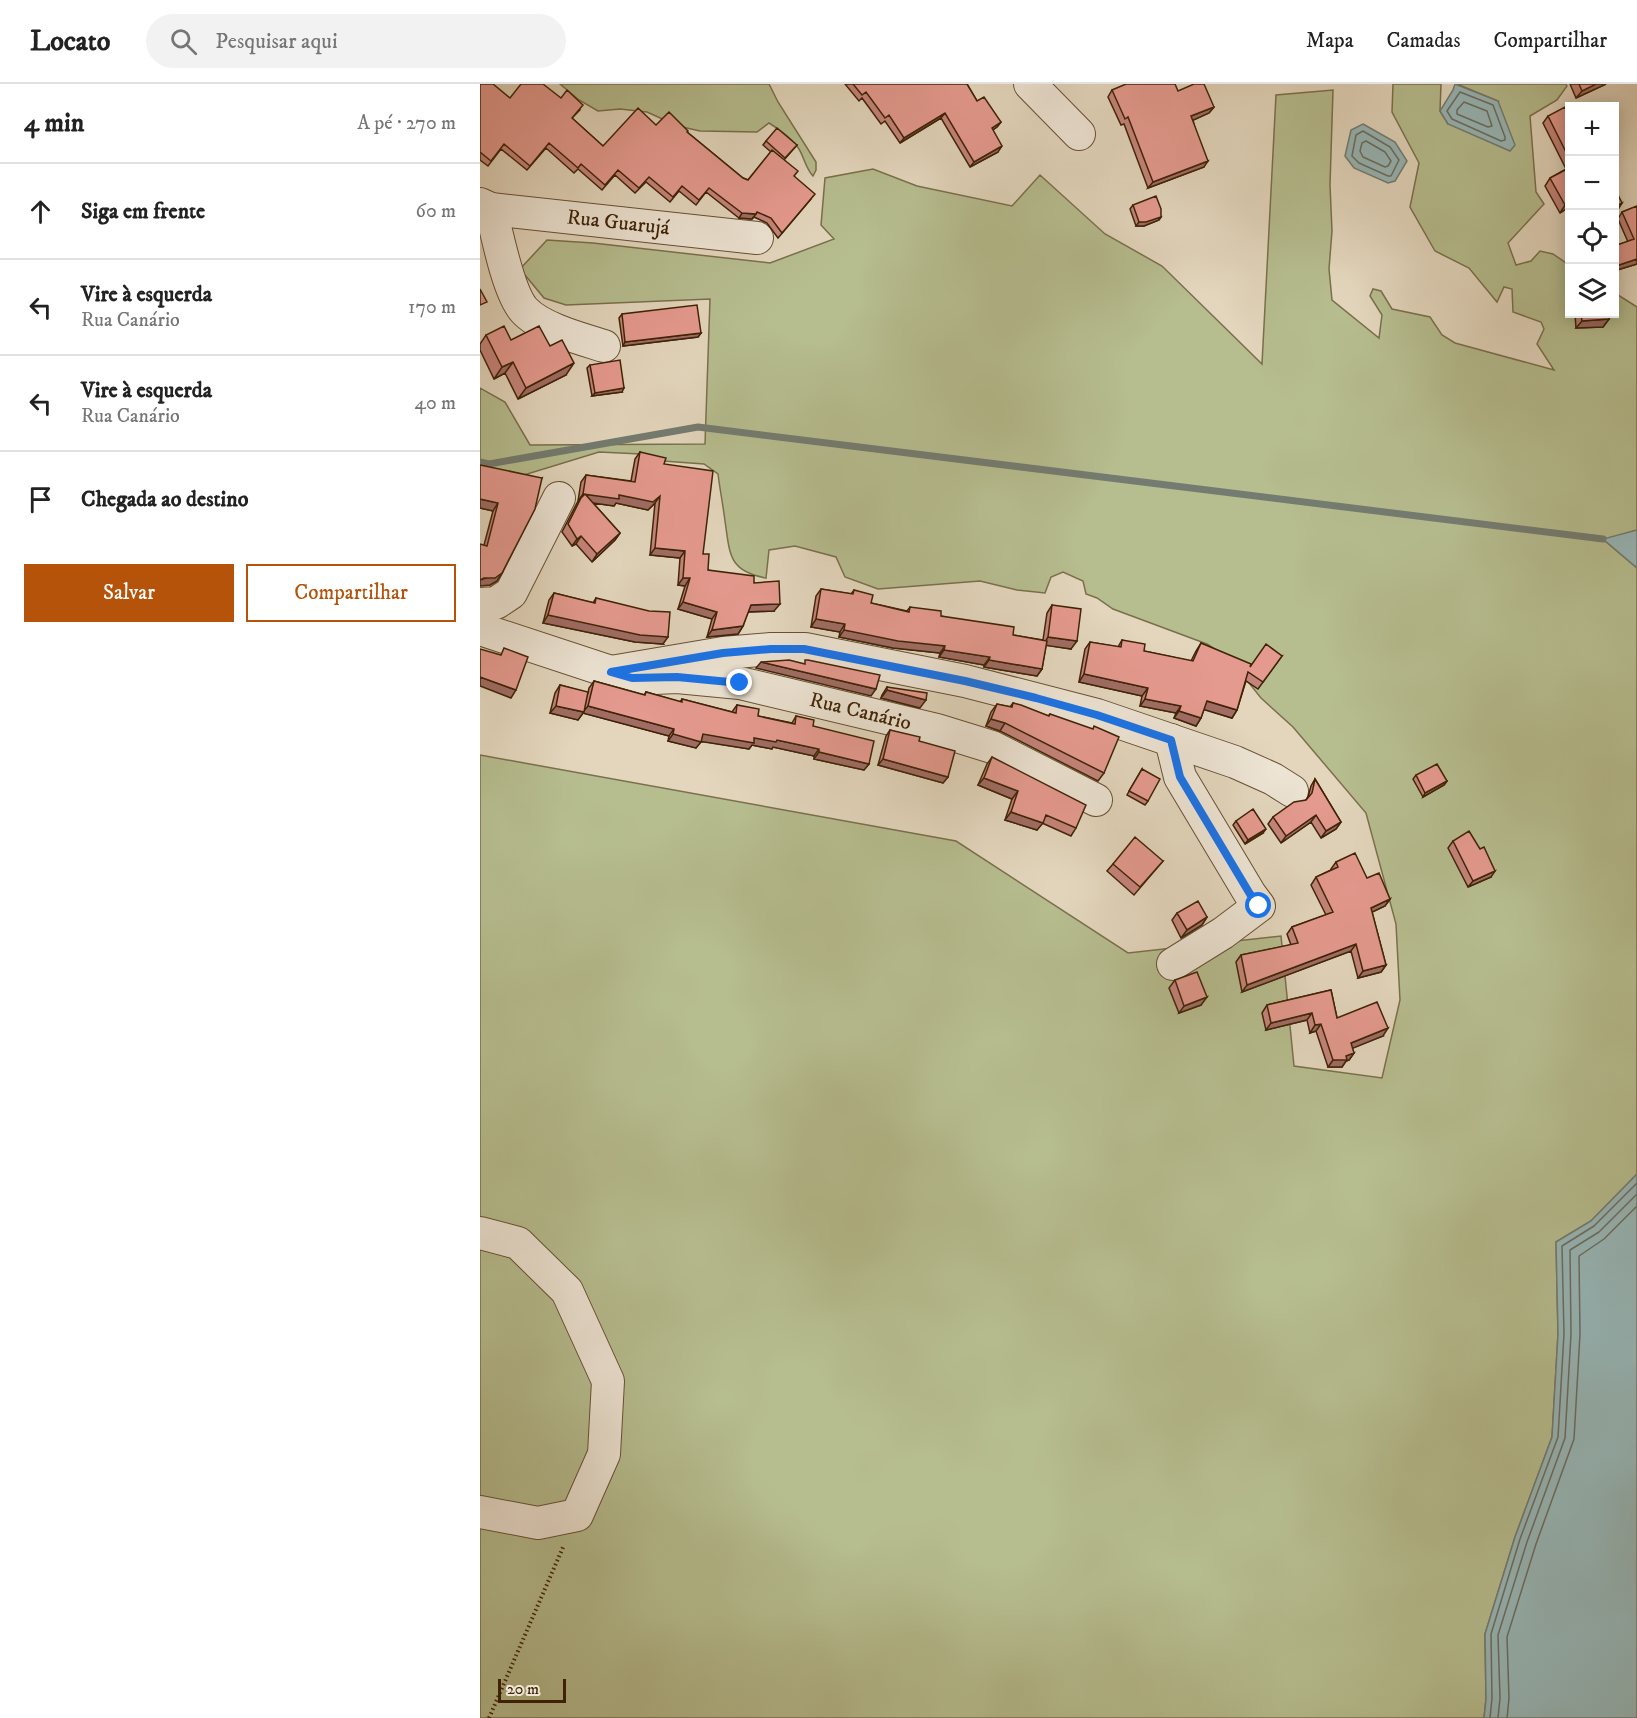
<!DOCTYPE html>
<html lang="pt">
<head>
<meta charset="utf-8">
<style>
	body { margin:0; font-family:"IM FELL DW Pica",serif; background:#f2f2f2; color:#222 }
	.controls { position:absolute; right:18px; top:18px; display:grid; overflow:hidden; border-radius:0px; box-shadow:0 3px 15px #0003 }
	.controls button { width:54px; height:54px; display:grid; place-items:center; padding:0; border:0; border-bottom:2px solid #e0e0e0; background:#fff; color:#222; font:30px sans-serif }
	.scale { position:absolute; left:18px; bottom:15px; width:68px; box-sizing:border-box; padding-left:6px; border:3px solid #3f2307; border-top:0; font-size:16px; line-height:21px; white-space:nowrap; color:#3f2307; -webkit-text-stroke:4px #ede4d4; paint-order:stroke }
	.stop { position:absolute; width:18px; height:18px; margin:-14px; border:4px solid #1a73e8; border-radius:50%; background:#fff }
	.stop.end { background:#1a73e8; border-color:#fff; box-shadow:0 2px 6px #0008 }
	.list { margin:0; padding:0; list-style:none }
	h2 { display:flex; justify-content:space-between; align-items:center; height:78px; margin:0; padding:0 24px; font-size:26px }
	h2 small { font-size:20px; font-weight:400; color:#767676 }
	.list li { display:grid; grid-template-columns:39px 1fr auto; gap:18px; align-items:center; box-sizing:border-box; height:96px; padding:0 24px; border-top:2px solid #e0e0e0 }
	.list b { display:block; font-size:22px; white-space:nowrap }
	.list p { margin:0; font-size:20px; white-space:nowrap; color:#767676 }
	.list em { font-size:20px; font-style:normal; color:#767676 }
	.actions { display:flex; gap:12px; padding:18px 24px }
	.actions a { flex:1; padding:14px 0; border:2px solid #b45309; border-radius:0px; text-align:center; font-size:21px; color:#b45309 }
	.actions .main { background:#b45309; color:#fff }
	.icon { flex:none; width:33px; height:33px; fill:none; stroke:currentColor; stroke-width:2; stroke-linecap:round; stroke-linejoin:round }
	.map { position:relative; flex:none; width:1157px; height:1634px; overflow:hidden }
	header { display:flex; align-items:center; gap:36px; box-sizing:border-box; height:84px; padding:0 30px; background:#fff; border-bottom:2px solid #e0e0e0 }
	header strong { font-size:28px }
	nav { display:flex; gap:33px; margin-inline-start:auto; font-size:21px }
	.search { width:420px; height:54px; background:#f2f2f2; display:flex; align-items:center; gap:15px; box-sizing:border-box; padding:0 21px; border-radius:33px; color:#767676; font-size:22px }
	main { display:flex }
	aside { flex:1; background:#fff }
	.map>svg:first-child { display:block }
	.green { fill:#b6bd8f; stroke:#7a704b; stroke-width:1.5 }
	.water { fill:#97b7b8; stroke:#747c71; stroke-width:1.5 }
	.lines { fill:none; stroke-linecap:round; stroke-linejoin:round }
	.shore { stroke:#6b6d60; stroke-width:1.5 }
	.stream { stroke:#747c71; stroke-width:7 }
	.minor-casing { stroke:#685034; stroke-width:34 }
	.path { stroke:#3f2307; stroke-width:4; stroke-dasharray:1.5 3; stroke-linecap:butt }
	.minor { stroke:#ede4d4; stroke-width:32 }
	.wall { fill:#c5847b; stroke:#3f2307; stroke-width:1.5 }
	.shaded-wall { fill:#a06c64; stroke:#3f2307; stroke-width:1.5 }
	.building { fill:#e59a8f; stroke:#3f2307; stroke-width:1.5 }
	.route { stroke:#1a73e8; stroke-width:8 }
	.labels { text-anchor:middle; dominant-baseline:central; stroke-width:4.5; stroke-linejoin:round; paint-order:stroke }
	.street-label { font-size:21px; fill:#3f2307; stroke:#ede4d4 }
</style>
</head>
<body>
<header>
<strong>Locato</strong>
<div class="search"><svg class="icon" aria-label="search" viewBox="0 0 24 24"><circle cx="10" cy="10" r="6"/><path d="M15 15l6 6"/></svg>Pesquisar aqui</div>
<nav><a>Mapa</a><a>Camadas</a><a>Compartilhar</a></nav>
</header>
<main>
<aside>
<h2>4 min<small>A pé · 270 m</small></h2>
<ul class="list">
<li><svg class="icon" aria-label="ahead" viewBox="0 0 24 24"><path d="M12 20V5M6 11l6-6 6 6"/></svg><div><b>Siga em frente</b></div><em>60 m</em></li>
<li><svg class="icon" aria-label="left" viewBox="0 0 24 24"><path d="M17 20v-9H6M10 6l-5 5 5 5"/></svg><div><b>Vire à esquerda</b><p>Rua Canário</p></div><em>170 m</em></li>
<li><svg class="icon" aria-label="left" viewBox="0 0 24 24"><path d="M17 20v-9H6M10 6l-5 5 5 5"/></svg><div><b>Vire à esquerda</b><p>Rua Canário</p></div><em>40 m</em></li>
<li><svg class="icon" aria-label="arrive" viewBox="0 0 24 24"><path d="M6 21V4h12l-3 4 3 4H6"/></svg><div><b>Chegada ao destino</b></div></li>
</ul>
<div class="actions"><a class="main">Salvar</a><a>Compartilhar</a></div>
</aside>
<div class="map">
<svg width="1157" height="1634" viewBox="0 0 1157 1634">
	<rect width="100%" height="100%" fill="#e3d6bd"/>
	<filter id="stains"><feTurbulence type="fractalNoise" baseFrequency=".00333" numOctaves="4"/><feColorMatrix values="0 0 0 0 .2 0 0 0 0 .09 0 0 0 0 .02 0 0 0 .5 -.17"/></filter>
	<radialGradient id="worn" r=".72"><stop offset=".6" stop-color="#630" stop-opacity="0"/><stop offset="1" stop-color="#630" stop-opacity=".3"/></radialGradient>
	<path class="green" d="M80,0H289L298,18L336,78V86L333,92C325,83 325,75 319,65C312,54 300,46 289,39L277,48L220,47L198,42L167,28L140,25L118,27L99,16Z
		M913,0H961L960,27L968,40L1018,17L977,0H1086L1087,2L1077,16L1050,32L1056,108L1064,120L1028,159L1036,181L1051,177L1060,167L1073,170L1089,181L1090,230H1134L1135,209L1157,223V446L1124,456L1157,484V1090L1111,1137L1076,1158L1078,1250L1072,1353L1035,1453L1005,1550L1006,1615L1004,1634H0V671L476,757L648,869L801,852L814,982L902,994L920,916L916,840L886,729L813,643L781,614L749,574L727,560L633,525L617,514L606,510L603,497L583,488L571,493L565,509L537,506L500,497L398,505L365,493L356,473L315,462L289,466L286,494C248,487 250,470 245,437C243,421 240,406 238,390L224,380L183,377L161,370L119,368L44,391L0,383V304L25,318L50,361L225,360L230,215L86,221L64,214L40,185L67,156L113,159L290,179L354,155L341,141L345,94L393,85L437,102L532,122L560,91L625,150L682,182L782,280L796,11L853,6L850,101L852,147L849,185L852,216L899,254L902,231L890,212L893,205L901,207L912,225L950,233L962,251L975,259L1074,286L1057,260L1064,245L1061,238L1033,228L1032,205L1024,203L1017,218L989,184L955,167L930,123L939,79L912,28Z"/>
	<path class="water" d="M975,0L1018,17L1035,61L1030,67L968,40L960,27L973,6Z
		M883,40L915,58L927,77L915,97L908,99L874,84L865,72L871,46Z
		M1157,446V484L1123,455Z
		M1157,1090V1634H1004L1006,1615L1005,1550L1035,1453L1072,1353L1078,1250L1076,1158L1111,1137Z"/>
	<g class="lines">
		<path class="shore" d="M980,8L1013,21L1025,53V56L1021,57L972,35L967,27Z
			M984,18L1007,27L1012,42L1008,43L977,30V26Z
			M883,47L910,63L919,76L911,92H908L879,79L872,72L876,51Z
			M886,57L905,68L911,77L908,82L905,83L883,73L880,67L882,59Z
			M1010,1634L1012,1614L1011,1550L1040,1455L1078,1353L1084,1250L1082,1162L1114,1142L1157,1099
			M1018,1634L1020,1614L1018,1551L1047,1458L1085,1354L1091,1250L1090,1166L1119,1148L1157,1110
			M1027,1634L1029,1614L1027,1553L1056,1460L1094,1355L1100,1250L1099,1172L1124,1155L1157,1122"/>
		<path class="stream" d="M0,378L9,380L218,343L1123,455"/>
		<g class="minor-casing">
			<g id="minor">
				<path d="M550,0L599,50"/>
				<path id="s1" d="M0,120L11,125L277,154"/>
				<path d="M11,125C17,150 28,208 44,226C60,244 101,255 124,262"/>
				<path d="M0,520L16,519L31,509L79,414"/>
				<path id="s2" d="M0,545L152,595L197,593L260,599L457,646L512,663L616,716"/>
				<path d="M131,588L243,569L291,565H325L485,597L617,631L755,678L793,695L812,707"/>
				<path d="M691,656L700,693L770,810L779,822L743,849L693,880"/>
				<path d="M0,1149L38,1159L87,1207L128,1297L124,1370L97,1431L58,1439L0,1428"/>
			</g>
		</g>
		<path class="path" d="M9,1634L84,1461"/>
		<use href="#minor" class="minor"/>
	</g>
	<path class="wall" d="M0,0L30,14H81L100,26L92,34L123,62L176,41L207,48L263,94L268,96L291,68L283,61L286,57L317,61L304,76L314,92L331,115L298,154L287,139L274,133L272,135L259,134L226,108L216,121L199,107L190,118L166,98L155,109L135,91L122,106L98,85L94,89L66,64L47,86L21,65L8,82L0,76Z
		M365,0H487L497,17L521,38L517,43L513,46L518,68L490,83L461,34L420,59L405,37L401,40L382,14L379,17Z
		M1090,0H1126L1096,14Z
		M632,6L698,7L734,23L729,29L713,36L724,83L668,104L644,40L641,41L628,13Z
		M1068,32H1089V123L1080,129L1065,102L1070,94L1086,85L1063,39Z
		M653,121L681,133L679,136L664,142H656L650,125Z
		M1157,122V180L1134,187V162L1148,158L1138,135L1142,128Z
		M142,230L221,249L218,253L143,262L139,234Z
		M1095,230H1129V235L1123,243L1096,244Z
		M6,251L31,256L86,291L38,315L25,289L14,295L0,266V260Z
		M110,281L142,308L112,312L107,284Z
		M160,368L184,380L223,470L228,486L274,499L294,527L268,528L263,542L258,550L227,553L232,535L198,525L205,502L198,501L200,474L170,471L175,419L168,426L136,419L134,422L113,419L140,449L135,456L112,478L96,460L92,462L82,448L98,417L101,398L106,391L151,397L155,375Z
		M62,394L22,489L17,497L10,501L4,461L13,427L0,424Z
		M341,505L371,510L374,506L391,519L427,527L430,523L461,532L533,551L563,556L567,529L572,521L591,565L566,561L562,585L557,592L504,583V581L459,573L460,569L413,564L359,553L360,548L331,543L336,512Z
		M74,509L113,519L116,514L183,560L155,558L63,539L69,516Z
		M642,556L664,567L711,577L716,567L721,559L770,583L802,572L778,605L766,597L757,626L752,634L724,625L721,634L716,642L694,634L696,629L660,622L662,612L599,598L605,565L610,558L638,563Z
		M114,597L164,611L166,608L200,618L202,615L252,628L257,621L278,632L312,639L316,632L333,642L389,680L384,686L334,675V672L293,663L292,665L272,661L269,665L221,657L216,664L188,657L189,652L103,629L98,636L70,629L75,609L80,601L108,609L109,604Z
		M407,603L440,624L401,614L402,611Z
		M533,619L568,632L570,630L624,689L618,697L520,647L506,642L511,628L517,620L530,623Z
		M410,646L439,657L468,693L463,699L398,681L406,652Z
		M512,673L596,744L591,752L562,739L557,746L525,736L532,715L498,701L507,680Z
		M662,685L668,717L665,721L647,711Z
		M936,691L967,697L964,701L943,713L933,695Z
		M835,695L861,738L856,745L841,754L831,738L801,759L788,740L793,733L826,716L828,713L831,702Z
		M756,737L783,749L765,760L753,741Z
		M973,757L1011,793L988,803L968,764Z
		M683,777L677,784L654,811L627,787L633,780Z
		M856,778L887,794L910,815L905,822L892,828L906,881L901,888L878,894L871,867L762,908L756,878L761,871L811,861L807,850L812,843L846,831L831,801L836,793L851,786V785Z
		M697,829L727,833L722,841L701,854L692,836Z
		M695,896L721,921L699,929L689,904Z
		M851,906L857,934L903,952L872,964L874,969L869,976L866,977L862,983H848L836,947L830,949L827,936L786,946L782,929L787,921Z"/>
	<path class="shaded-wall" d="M1116,0H1126L1096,14L1102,7Z
		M734,23L729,29L707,39L711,32Z
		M465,29L461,34L420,59L424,54Z
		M521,38L517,43L508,49L512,44Z
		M522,62L518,68L490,83L494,78Z
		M728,77L724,83L668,104L673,98Z
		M1089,119V123L1080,129L1085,121Z
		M1142,119L1137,127L1134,128V123Z
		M262,129L276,130L272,135L259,134Z
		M681,133L679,136L664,142H656L659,138Z
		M1157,175V180L1134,187V184L1136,182Z
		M1129,235L1123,243L1096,244L1102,237Z
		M221,249L218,253L143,262L145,258Z
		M33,278L25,289L14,295L22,283Z
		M94,279L86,291L38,315L46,304Z
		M144,304L142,308L112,312L115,309Z
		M103,410L139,411L180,412L175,419L168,426L136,419L134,422L99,417L101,414L98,417Z
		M0,415L18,419L13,427L0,424Z
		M140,449L135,456L112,478L117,470Z
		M101,452L96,460L92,462L97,455Z
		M175,464L205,467L200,474L170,471Z
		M22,489L17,497L10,501L0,502V496Z
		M203,494H210L205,502L198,501Z
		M203,518L237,528L232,535L198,525Z
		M300,520L294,527L266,528L271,521Z
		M68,531L188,553L183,560L155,558L63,539Z
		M336,535L365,540L360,548L331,543Z
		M263,542L258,550L227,553L232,546Z
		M364,546L465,562L460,569L413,564L359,553Z
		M568,553L597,557L591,565L563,561Z
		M464,566L510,573L504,581L459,573Z
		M509,576L562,585L557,592L504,583Z
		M281,578L396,605L391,612L276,584Z
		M604,590L668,604L662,612L599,598Z
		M0,593L36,606L31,614L0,602Z
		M407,606L446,616L440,624L401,614Z
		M665,615L701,622L696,629L660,622Z
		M727,617L757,626L752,634L722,625Z
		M76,622L103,628L108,622L194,645L189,652L103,629L98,636L70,629Z
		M699,627L721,634L716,642L694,634Z
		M511,635L525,639L520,647L506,642Z
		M193,650H223L274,654L297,656L339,665L334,672L293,663L292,665L272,661L269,665L218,657L221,658L216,664L188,657Z
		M339,668L389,680L384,686L334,675Z
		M403,675L468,693L463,699L398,681Z
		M504,694L538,707L532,715L498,701Z
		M967,697L964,701L943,713L945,709Z
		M531,728L563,739L557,746L525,736Z
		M836,731L831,738L801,759L806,752Z
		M861,738L856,745L841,754L846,747Z
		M786,745L783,749L765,760L768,756Z
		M1015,787L1011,793L988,803L993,797Z
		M910,815L905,822L886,831L891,824Z
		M727,833L722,841L701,854L707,846Z
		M876,860L871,867L762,908L767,901Z
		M906,881L901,888L878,894L883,887Z
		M727,913L721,921L699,929L704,922Z
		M832,929L827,936L786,946L791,939Z
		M841,940L836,947L830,949L835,941Z
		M908,944L903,952L866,967L871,959Z
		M874,969L869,976L866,977L862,983H848L853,976Z"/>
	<path class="building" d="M0,0H13L30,14L41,0H63L81,14L87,6L103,21L92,34L123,62L158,24L176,41L189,28L208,47L207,48L263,94L268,96L292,66L318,87L314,92L335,110L302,149L291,134L277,128L276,130L262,129L229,104L219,116L202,102L193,113L169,93L159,104L138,86L125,101L101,80L98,84L69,59L50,82L24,60L11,77L0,68Z
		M373,0H487L497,17L504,13L521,38L512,44L522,62L494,78L465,29L424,54L409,31L405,34L386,8L382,11Z
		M646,0H695L698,7L714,0H724L734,23L711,32L728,77L673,98L648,33L645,35L632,6Z
		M1099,0H1116L1102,7Z
		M1085,23L1089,32V74L1068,32Z
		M297,44L317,61L305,74L286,57Z
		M1089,84V119L1085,121L1070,94Z
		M1134,103L1142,119L1134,123Z
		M676,112L681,125V133L666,138H659L653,121Z
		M1157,122V175L1136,182L1134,176V162L1154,155L1142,128Z
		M0,205L7,218L0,221Z
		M217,221L221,249L145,258L142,230Z
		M1101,230H1129V235L1102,237Z
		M24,242L31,256L59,242L70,262L82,256L94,279L46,304L33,278L22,283L6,251Z
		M140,276L144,304L115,309L110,281Z
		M160,368L186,374L184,380L233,387L223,470H229L228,486L274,492V499L299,497L300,520L271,521L263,542L232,546L237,528L203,518L210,494H203L205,467L175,464L180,412L173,418L139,411V415L103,410L106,391L155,398Z
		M0,381L62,394L55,425L22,489L15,494H4L0,496V460L7,462L18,419L0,415Z
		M105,410L140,449L117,470L101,452L97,455L88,440L101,414Z
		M341,505L373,510L374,506L393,511L391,519L429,528L430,523L461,527V532L534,543L533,551L567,557L562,585L509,576L510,573L464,566L465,562L418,557L364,546L365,540L336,535Z
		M74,509L115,519L116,514L169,527L190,528L188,553L160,551L68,531Z
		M572,521L601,525L597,557L568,553Z
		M642,556L665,560L664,567L713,577L721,559L771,580L770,583L786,560L802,572L783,598L768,588L757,626L727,617L721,634L699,627L701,622L665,615L668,604L604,590L610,558L641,563Z
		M24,564L48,573L36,606L0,593V565L21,571Z
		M309,576L325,580V576H328L400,591L396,605L281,578Z
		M114,597L165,611L166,608L202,618V615L256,629L257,621L279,625L278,632L315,640L316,632L334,636L333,642L394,657L389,680L339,668V665L297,656L296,658L274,654V659L223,650L221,658L193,650L194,645L108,622Z
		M80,601L108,608L104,628L76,622Z
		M407,603L447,609L446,616L407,606Z
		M533,619L541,621L569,632L570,630L613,645L614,642L639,653L624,689L525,639L511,635L517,620L532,623Z
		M410,646L440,653L439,657L475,667L468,693L403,675Z
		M512,673L606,721L596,744L566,731L563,739L531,728L538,707L504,694Z
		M957,680L967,697L945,709L936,691Z
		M662,685L680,695L668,717L649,707Z
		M835,695L861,738L846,747L836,731L806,752L793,733L814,718L826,716L832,709Z
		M773,725L786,745L768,756L756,737Z
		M989,747L1000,765L1004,763L1015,787L993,797L973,757Z
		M655,753L683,777L660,803L633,780Z
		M875,769L887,794L899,789L910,815L891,824L906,881L883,887L876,860L767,901L761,871L818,859L812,843L853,828L836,793L858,783L856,778Z
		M718,817L727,833L707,846L697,829Z
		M717,888L727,913L704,922L695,896Z
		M851,906L857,934L897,918L908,944L871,959L874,969L866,972L867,976H853L841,940L835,941L832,929L791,939L787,921Z"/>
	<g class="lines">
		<path class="route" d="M260,599L197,593L152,594L131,588L243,569L291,565H324L485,597L556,614L617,631L691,656L700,693L770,810L779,822"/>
	</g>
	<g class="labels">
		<g class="street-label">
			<text stroke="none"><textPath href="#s1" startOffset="140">Rua Guarujá</textPath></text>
			<text stroke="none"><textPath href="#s2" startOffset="392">Rua Canário</textPath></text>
		</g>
	</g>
	<rect width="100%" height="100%" filter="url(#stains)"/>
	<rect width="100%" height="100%" fill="url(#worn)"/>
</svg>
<div class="controls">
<button>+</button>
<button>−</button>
<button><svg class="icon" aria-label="locate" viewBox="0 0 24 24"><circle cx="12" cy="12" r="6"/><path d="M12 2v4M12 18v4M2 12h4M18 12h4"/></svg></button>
<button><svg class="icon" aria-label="layers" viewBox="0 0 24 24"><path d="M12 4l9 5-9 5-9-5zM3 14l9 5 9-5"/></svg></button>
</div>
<div class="scale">20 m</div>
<div class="stop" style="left:779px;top:822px"></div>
<div class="stop end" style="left:260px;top:599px"></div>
</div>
</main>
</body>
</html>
